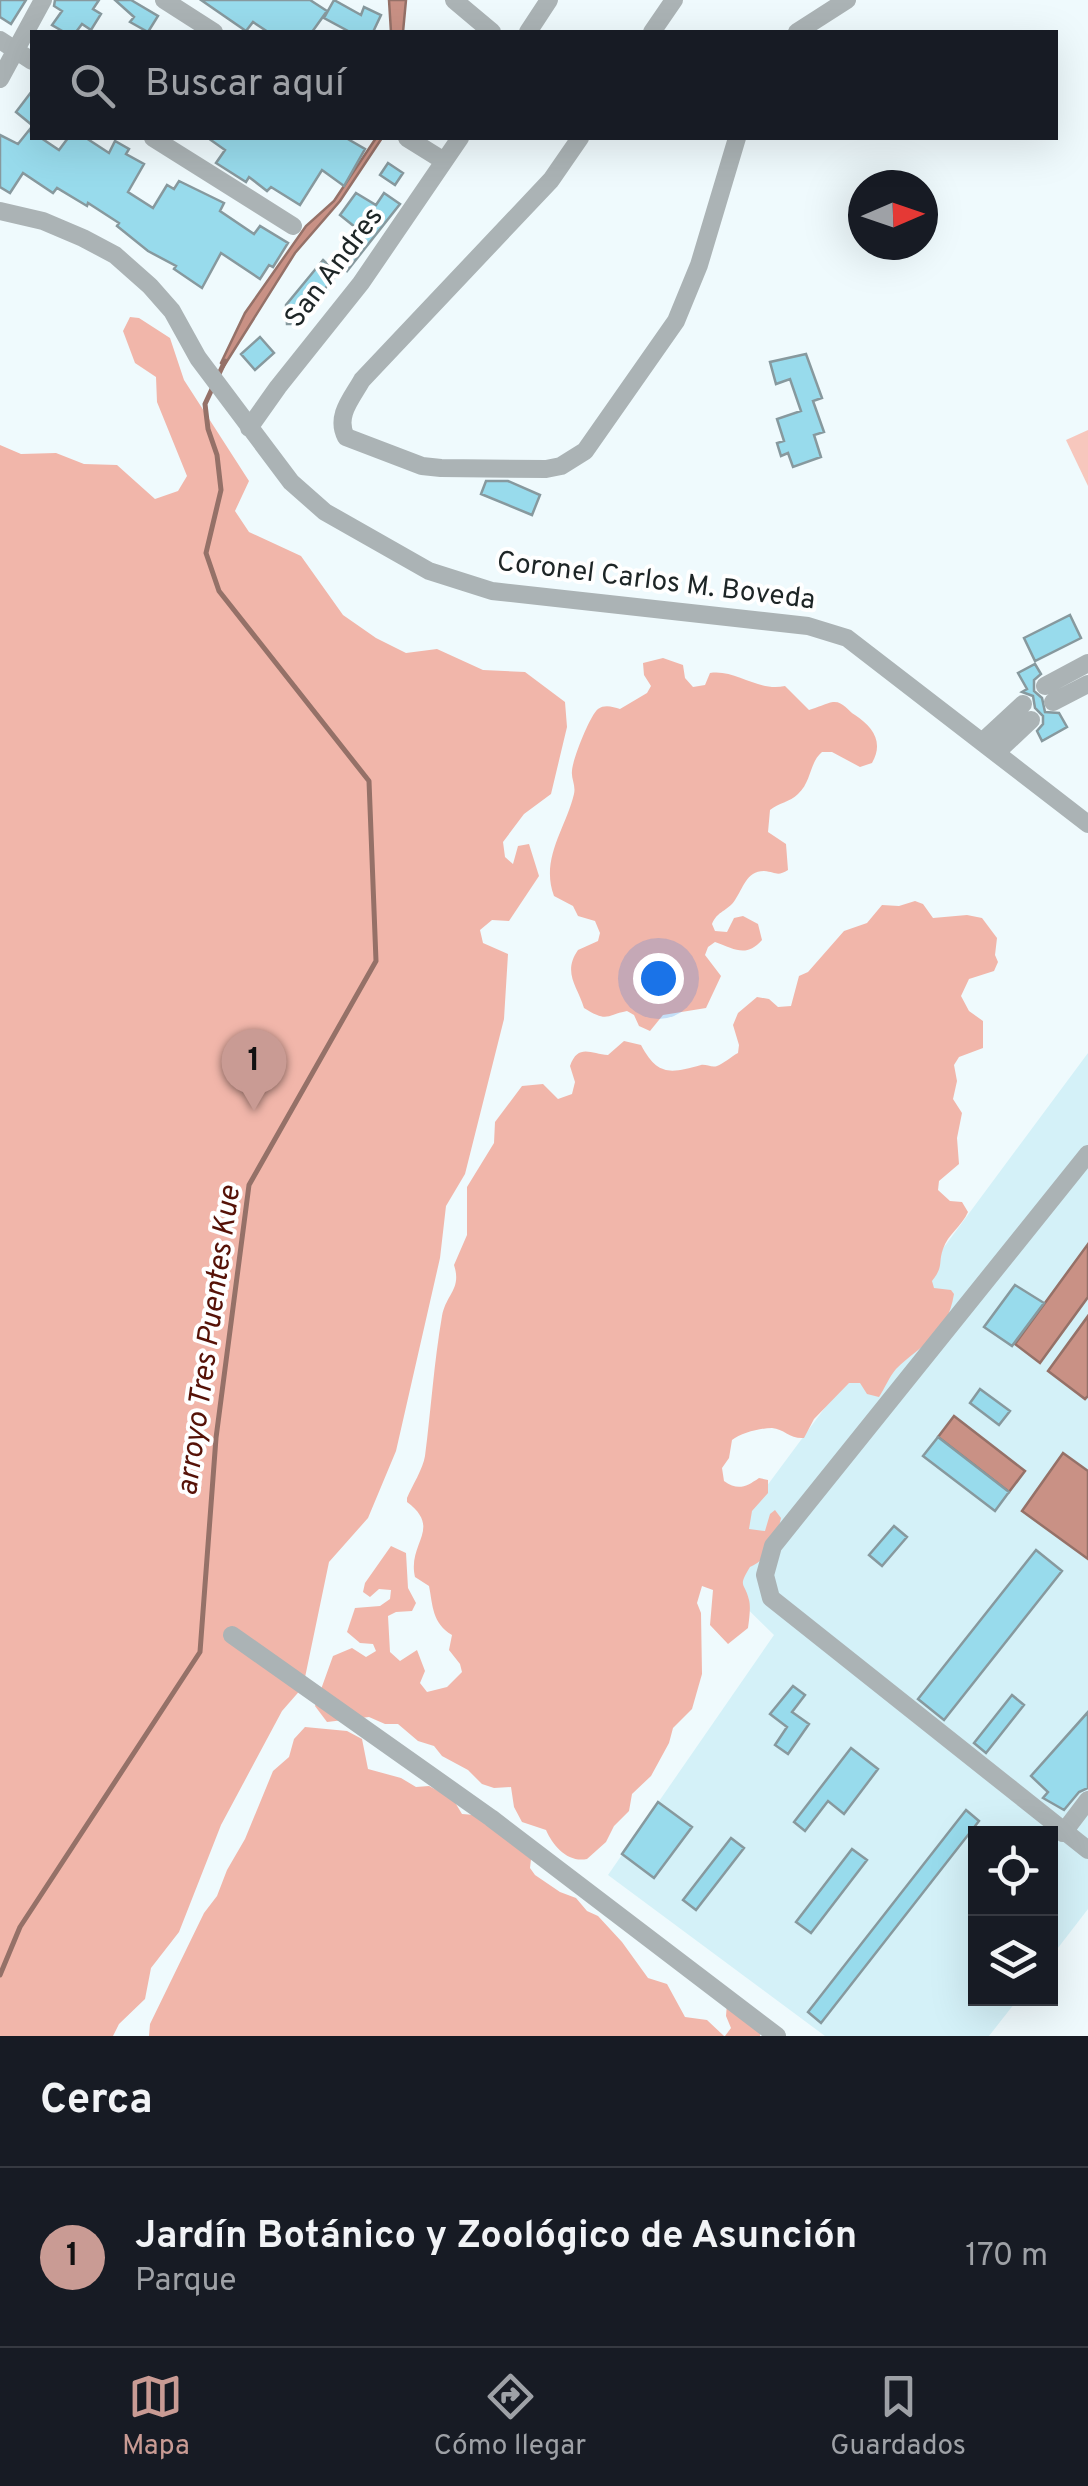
<!DOCTYPE html>
<html lang="es">
<head>
<meta charset="utf-8">
<style>
	body { margin:0; font-family:Overpass,sans-serif; background:#20242c; color:#f1f3f6 }
	.controls { position:absolute; right:30px; bottom:30px; display:grid; overflow:hidden; border-radius:0px; box-shadow:0 10px 40px #0002 }
	.controls button { width:90px; height:90px; display:grid; place-items:center; padding:0; border:0; border-bottom:2px solid #363941; background:#171b24; color:#f1f3f6; font:50px sans-serif }
	.compass { position:absolute; left:848px; top:170px; width:90px; height:90px; border-radius:50%; background:#171b24; box-shadow:0 10px 40px #0002; rotate:88deg }
	.you { position:absolute; left:658px; top:978px; width:35px; height:35px; margin:-25px; border:8px solid #fff; border-radius:50%; background:#1a73e8; box-shadow:0 0 0 15px #1a73e833 }
	.badge { display:grid; place-items:center; width:65px; height:65px; border-radius:50%; background:#c99b94; color:#111; font-size:32px; font-weight:700 }
	.pin { position:absolute; translate:-50% -82px; filter:drop-shadow(0 2px 5px #0008) }
	.pin::after { content:''; position:absolute; top:52px; width:35px; height:30px; background:inherit; clip-path:polygon(0 0,100% 0,50% 100%) }
	.list { margin:0; padding:0; list-style:none }
	h2 { display:flex; justify-content:space-between; align-items:center; height:130px; margin:0; padding:0 40px; font-size:42px }
	h2 small { font-size:32px; font-weight:400; color:#9ea1a6 }
	.list li { display:grid; grid-template-columns:65px 1fr auto; gap:30px; align-items:center; box-sizing:border-box; height:180px; padding:0 40px; border-top:2px solid #363941 }
	.list b { display:block; font-size:38px; white-space:nowrap }
	.list p { margin:0; font-size:32px; white-space:nowrap; color:#9ea1a6 }
	.list em { font-size:32px; font-style:normal; color:#9ea1a6 }
	.icon { flex:none; width:55px; height:55px; fill:none; stroke:currentColor; stroke-width:2; stroke-linecap:round; stroke-linejoin:round }
	.map { position:relative; flex:none; width:1088px; height:2036px; overflow:hidden }
	.search { position:absolute; background:#171b24; box-shadow:0 10px 40px #0002; left:30px; right:30px; top:30px; height:110px; display:flex; align-items:center; gap:25px; box-sizing:border-box; padding:0 35px; border-radius:0px; color:#9ea1a6; font-size:38px }
	.sheet { height:310px; background:#171b24 }
	nav { display:flex; justify-content:space-around; align-items:center; box-sizing:border-box; height:140px; border-top:2px solid #363941; background:#171b24; font-size:28px; color:#9ea1a6 }
	nav a { display:grid; justify-items:center; gap:5px }
	nav .on { color:#c99b94 }
	.map>svg:first-child { display:block }
	.built { fill:#d4f1f8 }
	.green { fill:#f7c7bd }
	.forest { fill:#f1b6aa }
	.water { fill:#c99185; stroke:#957168; stroke-width:2.5 }
	.lines { fill:none; stroke-linecap:round; stroke-linejoin:round }
	.stream { stroke:#957168; stroke-width:5 }
	.building { fill:#98dbec; stroke:#87999e; stroke-width:2.5 }
	.minor { stroke:#abb3b5; stroke-width:18 }
	.labels { text-anchor:middle; dominant-baseline:central; stroke-width:8; stroke-linejoin:round; paint-order:stroke }
	.street-label { font-size:28px; fill:#1d2526; stroke:#fff }
	.water-label { font-size:30px; font-style:italic; fill:#561207; stroke:#fff }
</style>
</head>
<body>
<div class="map">
<svg width="1088" height="2036" viewBox="0 0 1088 2036">
	<rect width="100%" height="100%" fill="#effafd"/>
	<path class="built" d="M1088,1053V1909L1051,1957L1050,1834H976V1998L1018,1999L989,2036H825L608,1875L774,1635L706,1568Z"/>
	<path class="green" d="M1088,430V486L1066,440Z"/>
	<path class="forest" d="M130,317L139,318L170,338L184,380L249,481L235,511L249,532L301,556L343,615L376,638L406,653L437,649L483,670L525,672L565,702L567,727L551,794L524,814L503,842L505,857L513,864L518,846L529,844L539,876L509,921L492,920L480,930L483,943L508,954L504,1019L465,1174L446,1206L440,1258L396,1451L368,1518L329,1562L303,1687L282,1711L221,1825L179,1932L151,1968L145,1999L119,2024L113,2036H0V445L21,454L56,453L84,464L117,465L155,499L178,491L187,476L157,402L156,377L135,363L123,331Z
		M663,658L683,665L685,678L693,687L705,685L710,673C736,669 757,692 785,686L809,710C817,708 826,703 833,702C843,701 847,710 855,715C873,727 884,742 872,763L860,767L832,752H822C809,763 812,781 798,794C790,802 778,803 770,810L768,832L786,844L788,870C777,877 776,872 764,871C746,871 743,889 735,900C728,911 717,911 712,924L715,931L727,932L734,918L743,916L758,924L762,940C746,958 735,949 715,942L708,947L705,955L721,976L706,1008L663,1015L650,1031L639,1026L634,1015L627,1011C606,1015 608,1023 584,1008C578,987 562,973 578,950L598,941L600,933L595,921L578,916L573,906L554,896C540,859 566,828 574,794C576,785 571,779 572,771C572,761 590,715 598,709C605,704 613,707 620,709L647,693L651,686L644,675L643,663Z
		M915,901L923,904L933,918L967,915L982,918L997,938L995,955L998,962L994,971L969,979L961,996L969,1011L983,1021V1048L959,1057L954,1065L957,1081L953,1099L962,1113L957,1138L959,1164L939,1181L938,1190L950,1201L962,1202L968,1212C962,1226 948,1234 943,1249C938,1263 944,1266 932,1281L934,1288L951,1290L954,1294C947,1336 923,1343 896,1369C889,1377 885,1388 879,1397L867,1394L860,1383H849L814,1419L804,1438C790,1439 784,1429 772,1428C760,1428 741,1433 732,1440L729,1458L722,1468L724,1481C738,1491 746,1487 759,1478L768,1480V1493L752,1511L749,1529L765,1531L770,1514L775,1510L781,1518C777,1537 768,1560 750,1567C737,1588 745,1582 749,1600C751,1607 749,1621 748,1628L728,1644L710,1625L713,1590L702,1586L697,1603L701,1613L702,1674L692,1709L673,1728L669,1743L651,1776L632,1794L629,1811L614,1826L606,1842L587,1859C568,1863 553,1846 546,1830L522,1822L514,1807L511,1787L494,1788L482,1784L468,1770L442,1756L434,1746L418,1741L398,1724H385L369,1717L327,1722L315,1706L333,1656L352,1648L366,1657L376,1651L373,1644L360,1643L347,1632L355,1608L380,1606L390,1599L391,1590L379,1589L370,1597L363,1592L365,1583L391,1546L406,1553L408,1588L416,1603L412,1611L396,1612L388,1616L390,1652L400,1661L417,1650L425,1671L420,1683L427,1692L447,1687L462,1672L460,1664L449,1650L452,1635C432,1623 433,1606 429,1586L415,1577C407,1543 443,1529 407,1502V1498C412,1486 423,1469 425,1456C431,1409 434,1362 442,1316C446,1294 462,1289 454,1265L467,1235V1187L494,1143L495,1122L522,1086L543,1084L558,1099L572,1094L575,1082L570,1066C578,1043 591,1054 608,1055L624,1041L641,1045C658,1077 671,1073 701,1065C706,1064 712,1068 717,1066C723,1064 732,1056 738,1053L739,1045L733,1025L738,1013L757,997L769,999L778,1007L791,1006L799,976L808,972L844,931L867,923L882,905L899,906Z
		M305,1727L347,1731L362,1739L368,1769L401,1778L416,1787L429,1786L453,1799L462,1814L475,1815L531,1859L530,1868L535,1875L560,1892L576,1898L587,1911L598,1916L622,1942L648,1978L667,1984L685,2017L707,2020L724,2036H149L150,2024L204,1913L217,1896L227,1870L245,1839L273,1771L289,1757L294,1739Z
		M727,2004L760,2029V2036H725L731,2028L726,2016Z"/>
	<path class="water" d="M389,0H406L403,32H391Z
		M376,138H382L340,201L295,253L224,366L221,363L245,313L306,226L334,201Z
		M1088,1244V1297L1040,1363L1015,1344Z
		M1088,1316V1396L1085,1399L1048,1371Z
		M954,1416L1025,1471L1009,1492L938,1437Z
		M1063,1453L1088,1471V1559L1022,1511Z"/>
	<g class="lines">
		<path class="stream" d="M0,1975L20,1927L200,1652L216,1438L249,1185L376,961L369,781L219,591L206,553L221,490L217,455L208,429L205,404L225,361"/>
	</g>
	<path class="building" d="M0,0H26L11,24L0,17Z
		M55,0H99L93,9L101,14L91,30L82,24L76,32H64L52,25L62,11L54,6Z
		M115,0H131L158,16L148,32L130,22L134,17Z
		M201,0H310L327,11L312,32H268L253,22L246,31Z
		M334,0L361,15L364,7L381,15L373,32H350L324,18Z
		M32,91V125L16,112Z
		M30,129L32,138H41L59,150L68,138H86L109,153L115,141L129,149L126,154L144,164L128,192L153,208L167,185L174,189L179,181L224,203L220,211L254,234L260,226L288,243L273,267L269,265L260,279L221,253L202,288L174,269L176,266L148,251L117,226L119,223L88,203L87,206L57,188L53,193L23,173L10,193L0,187V135L18,144Z
		M208,138H346L365,149L344,186L322,170L300,205L271,187L267,191L249,177L246,182L216,163L225,150Z
		M388,163L403,173L395,185L380,175Z
		M356,193L376,205L384,193L400,204L347,271L336,260L360,231L340,215Z
		M323,260L337,274L296,324H287L286,305Z
		M260,337L274,353L255,370L241,354Z
		M806,354L822,398L813,401L824,432L814,435L821,457L793,467L788,453L781,456L777,443L784,441L777,419L801,411L790,379L776,384L770,362Z
		M486,481H508L540,495L532,515L481,494Z
		M1070,615L1081,638L1035,661L1024,638Z
		M1035,664L1041,674L1034,680V691L1042,698L1045,712L1059,713L1067,727L1042,741L1037,731L1043,724V716L1035,708L1033,696L1022,692L1027,689L1018,673Z
		M1015,1285L1044,1303L1012,1346L984,1327Z
		M980,1389L1010,1411L999,1425L970,1403Z
		M938,1437L1009,1492L995,1511L923,1456Z
		M894,1526L907,1537L882,1566L869,1555Z
		M1036,1550L1062,1571L944,1720L918,1699Z
		M793,1686L805,1695L792,1712L809,1724L788,1754L775,1745L787,1727L770,1714Z
		M1012,1695L1024,1705L986,1753L974,1743Z
		M1088,1712V1788L1079,1792L1064,1810L1043,1798L1048,1792L1031,1776Z
		M851,1748L878,1769L844,1814L828,1801L805,1831L794,1822Z
		M658,1802L692,1827L654,1878L622,1854Z
		M966,1810L979,1821L821,2023L808,2012Z
		M731,1838L744,1848L696,1910L683,1900Z
		M852,1849L867,1860L811,1933L796,1922Z"/>
	<g class="lines">
		<path class="minor" d="M164,0L214,32
			M454,0L492,32
			M528,32L549,0
			M652,32L674,0
			M797,32L847,0
			M0,40L32,61
			M0,79L43,0
			M153,138L293,226
			M407,138L444,161
			M580,138L551,180L362,380C352,398 335,416 346,437L422,466L441,468L546,469L561,466L585,451L676,321L699,265L737,138
			M0,211L43,221L83,238L115,255L150,286L172,311L198,358L291,482L325,512L429,571L492,591L808,626L847,638L1088,824
			M249,428L278,387L361,283L460,138
			M1045,686L1088,663
			M1053,702L1088,684
			M983,741L1023,704
			M997,752L1031,720
			M1088,1154L773,1546L765,1575L771,1598L1088,1850
			M232,1635L491,1818L777,2036
			M1063,1833L1088,1800"/>
	</g>
	<g class="labels">
		<g class="street-label">
			<text transform="translate(335 268) rotate(-53)">San Andres</text>
			<text transform="translate(656 582) rotate(7)">Coronel Carlos M. Boveda</text>
		</g>
		<g class="water-label">
			<text transform="translate(210 1341) rotate(-82)">arroyo Tres Puentes Kue</text>
		</g>
	</g>
</svg>
<div class="controls">
<button><svg class="icon" aria-label="locate" viewBox="0 0 24 24"><circle cx="12" cy="12" r="6"/><path d="M12 2v4M12 18v4M2 12h4M18 12h4"/></svg></button>
<button><svg class="icon" aria-label="layers" viewBox="0 0 24 24"><path d="M12 4l9 5-9 5-9-5zM3 14l9 5 9-5"/></svg></button>
</div>
<svg class="compass" viewBox="-18 -18 36 36"><path d="M0-13l5 13h-10z" fill="#e53935"/><path d="M0 13l5-13h-10z" fill="#9ea1a6"/></svg>
<div class="you"></div>
<div class="pin badge" style="left:254px;top:1111px">1</div>
<div class="search"><svg class="icon" aria-label="search" viewBox="0 0 24 24"><circle cx="10" cy="10" r="6"/><path d="M15 15l6 6"/></svg>Buscar aquí</div>
</div>
<section class="sheet">
<h2>Cerca<small></small></h2>
<ul class="list">
<li><span class="badge">1</span><div><b>Jardín Botánico y Zoológico de Asunción</b><p>Parque</p></div><em>170 m</em></li>
</ul>
</section>
<nav>
<a class="on"><svg class="icon" aria-label="map" viewBox="0 0 24 24"><path d="M3 6l6-2 6 2 6-2v14l-6 2-6-2-6 2zM9 4v14M15 6v14"/></svg>Mapa</a>
<a><svg class="icon" aria-label="directions" viewBox="0 0 24 24"><path d="M12 3l9 9-9 9-9-9zM9 14v-3h6M13 9l2 2-2 2"/></svg>Cómo llegar</a>
<a><svg class="icon" aria-label="saved" viewBox="0 0 24 24"><path d="M7 4h10v16l-5-4-5 4z"/></svg>Guardados</a>
</nav>
</body>
</html>
